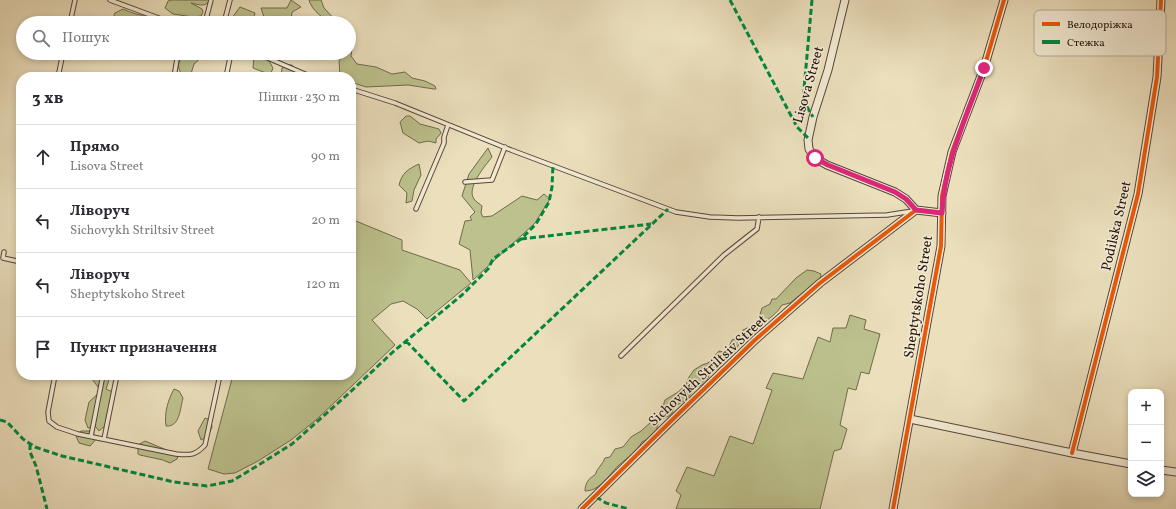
<!DOCTYPE html>
<html lang="uk">
<head>
<meta charset="utf-8">
<style>
	body { margin:0; font-family:Vollkorn,serif; background:#f2f2f3; color:#2b2b33 }
	.controls { position:absolute; right:12px; bottom:12px; display:grid; overflow:hidden; border-radius:8px; box-shadow:0 2px 6px #0003 }
	.controls button { width:36px; height:36px; display:grid; place-items:center; padding:0; border:0; border-bottom:1px solid #e1e1e2; background:#fff; color:#2b2b33; font:20px sans-serif }
	.stop { position:absolute; width:12px; height:12px; margin:-9px; border:3px solid #db2777; border-radius:50%; background:#fff }
	.stop.end { background:#db2777; border-color:#fff; box-shadow:0 1px 4px #0008 }
	.list { margin:0; padding:0; list-style:none }
	h2 { display:flex; justify-content:space-between; align-items:center; height:52px; margin:0; padding:0 16px; font-size:17px }
	h2 small { font-size:13px; font-weight:400; color:#7c7c81 }
	.list li { display:grid; grid-template-columns:26px 1fr auto; gap:12px; align-items:center; box-sizing:border-box; height:64px; padding:0 16px; border-top:1px solid #e1e1e2 }
	.list b { display:block; font-size:15px; white-space:nowrap }
	.list p { margin:0; font-size:13px; white-space:nowrap; color:#7c7c81 }
	.list em { font-size:13px; font-style:normal; color:#7c7c81 }
	.icon { flex:none; width:22px; height:22px; fill:none; stroke:currentColor; stroke-width:2; stroke-linecap:round; stroke-linejoin:round }
	.map { position:relative; flex:none; width:1176px; height:509px; overflow:hidden }
	.search { position:absolute; background:#fff; box-shadow:0 2px 6px #0003; left:16px; top:16px; width:340px; height:44px; display:flex; align-items:center; gap:10px; box-sizing:border-box; padding:0 14px; border-radius:22px; color:#7c7c81; font-size:15px }
	.panel { position:absolute; background:#fff; box-shadow:0 2px 6px #0003; left:16px; top:72px; width:340px; height:308px; border-radius:16px }
	.map>svg:first-child { display:block }
	.green { fill:#bcc18d; stroke:#706a4c }
	.lines { fill:none; stroke-linecap:round; stroke-linejoin:round }
	.service-casing { stroke:#564638; stroke-width:5.5 }
	.minor-casing { stroke:#564638; stroke-width:9 }
	.service { stroke:#f2ead3; stroke-width:3.5 }
	.minor { stroke:#f2ead3; stroke-width:7 }
	.quiet { stroke:#00873e; stroke-width:3; stroke-dasharray:6 3; stroke-linecap:butt }
	.cycleway-casing { stroke:#f2ead3; stroke-width:6 }
	.cycleway { stroke:#e8590c; stroke-width:4 }
	.route { stroke:#db2777; stroke-width:5 }
	.labels { text-anchor:middle; dominant-baseline:central; stroke-width:3; stroke-linejoin:round; paint-order:stroke }
	.street-label { font-size:14px; fill:#24130c; stroke:#f2ead3 }
	.key { fill:#f2ead3; stroke:#b4aa97; stroke-width:1 }
	.key-label { font-size:11px; fill:#24130c }
</style>
</head>
<body>
<div class="map">
<svg width="1176" height="509" viewBox="0 0 1176 509">
	<rect width="100%" height="100%" fill="#ebdfbc"/>
	<filter id="stains"><feTurbulence type="fractalNoise" baseFrequency=".005" numOctaves="4"/><feColorMatrix values="0 0 0 0 .2 0 0 0 0 .09 0 0 0 0 .02 0 0 0 .5 -.17"/></filter>
	<radialGradient id="worn" r=".72"><stop offset=".6" stop-color="#630" stop-opacity="0"/><stop offset="1" stop-color="#630" stop-opacity=".3"/></radialGradient>
	<path class="green" d="M172,0H209V1C205,8 197,4 191,3L202,9L203,12L201,16L193,17L173,14L165,8L168,1Z
		M291,0L301,7L292,12L291,21L289,23H280V16L274,20L264,17L261,8H287Z
		M309,0H321L324,8L336,21V23C327,23 311,10 309,0Z
		M240,7L255,13L252,23H235L232,18Z
		M123,9C140,17 158,18 175,23H111L115,13Z
		M349,37L353,41L351,56L357,64L376,67L392,74L405,72L412,78L425,81L435,86L436,89H434L408,85L366,87L351,82V77H341L340,75L339,61L343,55L340,53H349Z
		M183,53H199L202,57L194,64L190,77H184C176,68 178,63 183,53Z
		M259,53L266,56L273,68L271,73H266L253,68L254,56Z
		M286,65H292L298,73V77H281L282,68Z
		M406,116H410L420,124L439,129L441,133L436,139V143L428,141L419,143L403,133L400,122Z
		M488,148L492,157C485,166 466,188 474,199C476,202 480,204 482,206L481,213L483,217L492,216L522,196L537,200L544,194L550,199L535,223L473,280L470,250L459,244L465,221L472,220L470,217L475,212L462,196L469,174Z
		M419,164L421,175L414,190L412,201L406,203L407,193L399,185C402,173 408,169 419,164Z
		M351,219L402,240V250L460,270L471,283L427,319L417,309L403,301L391,304L372,320L395,345L316,420L291,440L258,461L235,473L224,474L208,469L233,375H351Z
		M807,270L814,271L821,274L820,279L790,303L782,305C778,312 769,320 762,322L759,318L762,308L770,304L772,299H776L796,278Z
		M850,315L866,320L864,329L880,334L869,374L861,372L856,390L848,388L840,425L847,429L841,449L834,451L820,509H676L681,495L676,491L687,467L714,476L730,436L753,444L772,390L766,388L773,373L803,379L818,337L830,342L833,328H846Z
		M747,328L754,330V333L749,338L740,342L738,346L732,354L724,361L719,368L710,373L706,383L695,388L687,399L674,407C671,419 669,414 661,420C658,422 657,428 656,432C650,435 648,440 642,442C637,451 627,458 619,465C611,472 605,484 594,489C592,490 588,491 585,491C585,483 589,478 595,475C597,468 603,464 605,458L610,457L615,449L623,447L631,437L641,431L661,413L665,400L678,392L686,385L689,377L694,370L702,365L708,363L719,351L724,352L728,349L732,340C738,338 741,336 743,330Z
		M89,375H117V376L110,377L106,389L115,393L106,425L99,431L95,426L88,428L85,420L89,402L101,391Z
		M174,389L179,391L183,398C180,409 180,427 166,426C164,413 168,400 174,389Z
		M205,418L211,420L212,427L208,436L201,440L198,431Z
		M81,431H91L97,438L90,446L79,443L76,436Z
		M145,441L176,454L178,456L177,459L170,463L163,460L140,455L138,454V445Z"/>
	<g class="lines">
		<g class="service-casing">
			<path id="service" d="M110,0L172,23
				M71,18L89,23
				M70,23L75,0
				M205,23L211,0
				M224,23L230,0
				M212,53L230,58L226,77
				M256,53L312,77
				M58,77L63,53
				M174,77L178,53
				M351,89L395,103L511,150L676,212L710,217L738,218L887,215L913,211
				M465,182L492,180L505,147
				M416,209L444,143V137L448,125
				M4,252L3,258L21,262
				M621,356L724,255L757,229L759,217
				M55,375L48,412L49,421L57,427L78,434L176,454C190,455 195,456 205,445L220,375
				M91,436L103,375
				M104,439L117,375"/>
		</g>
		<g class="minor-casing">
			<path id="minor" d="M845,0L828,70L813,117L808,140L809,149L815,158L827,165L895,192L906,199L916,210
				M910,419L1072,453L1131,464
				M1072,453L1138,194L1157,77L1161,0
				M1161,470L1176,472
				M582,509L671,421L755,340L820,283L916,210L942,213
				M893,509L941,246L942,196L952,152L984,68L1004,0"/>
		</g>
		<use href="#service" class="service"/>
		<use href="#minor" class="minor"/>
		<path class="quiet" d="M730,0L797,127L808,138
			M812,0L803,100L813,117
			M521,239L651,224
			M406,341L464,401L668,209
			M0,420L7,422L23,439L35,447L62,456L174,482L207,486L232,481L257,466L292,444L347,395L394,351L462,295L488,269L493,259L521,239L536,224L549,202L552,187L553,165
			M30,444V452L36,466L47,509
			M596,497L606,503L629,509"/>
		<g class="cycleway-casing">
			<path id="cycleway" d="M1072,453L1138,194L1157,77L1161,0
				M582,509L671,421L755,340L820,283L916,210L942,213
				M893,509L941,246L942,196L952,152L984,68L1004,0"/>
		</g>
		<use href="#cycleway" class="cycleway"/>
	</g>
	<g class="lines">
		<path class="route" d="M815,158L828,165L895,192L906,199L916,210L942,213C944,162 967,116 984,68"/>
	</g>
	<g class="labels">
		<g class="street-label">
			<text transform="translate(809 85) rotate(-74)">Lisova Street</text>
			<text transform="translate(1117 226) rotate(-77)">Podilska Street</text>
			<text transform="translate(919 297) rotate(-81)">Sheptytskoho Street</text>
			<text transform="translate(708 371) rotate(-43)">Sichovykh Striltsiv Street</text>
		</g>
	</g>
	<rect x="1034" y="10" width="132" height="46" rx="6" class="key"/>
	<rect x="1042" y="22" width="18" height="4" fill="#e8590c"/>
	<rect x="1042" y="40" width="18" height="4" fill="#00873e"/>
	<g class="key-label">
		<text x="1067" y="28">Велодоріжка</text>
		<text x="1067" y="46">Стежка</text>
	</g>
	<rect width="100%" height="100%" filter="url(#stains)"/>
	<rect width="100%" height="100%" fill="url(#worn)"/>
</svg>
<div class="controls">
<button>+</button>
<button>−</button>
<button><svg class="icon" aria-label="layers" viewBox="0 0 24 24"><path d="M12 4l9 5-9 5-9-5zM3 14l9 5 9-5"/></svg></button>
</div>
<div class="stop" style="left:815px;top:158px"></div>
<div class="stop end" style="left:984px;top:68px"></div>
<div class="search"><svg class="icon" aria-label="search" viewBox="0 0 24 24"><circle cx="10" cy="10" r="6"/><path d="M15 15l6 6"/></svg>Пошук</div>
<section class="panel">
<h2>3 хв<small>Пішки · 230 m</small></h2>
<ul class="list">
<li><svg class="icon" aria-label="ahead" viewBox="0 0 24 24"><path d="M12 20V5M6 11l6-6 6 6"/></svg><div><b>Прямо</b><p>Lisova Street</p></div><em>90 m</em></li>
<li><svg class="icon" aria-label="left" viewBox="0 0 24 24"><path d="M17 20v-9H6M10 6l-5 5 5 5"/></svg><div><b>Ліворуч</b><p>Sichovykh Striltsiv Street</p></div><em>20 m</em></li>
<li><svg class="icon" aria-label="left" viewBox="0 0 24 24"><path d="M17 20v-9H6M10 6l-5 5 5 5"/></svg><div><b>Ліворуч</b><p>Sheptytskoho Street</p></div><em>120 m</em></li>
<li><svg class="icon" aria-label="arrive" viewBox="0 0 24 24"><path d="M6 21V4h12l-3 4 3 4H6"/></svg><div><b>Пункт призначення</b></div></li>
</ul>
</section>
</div>
</body>
</html>
